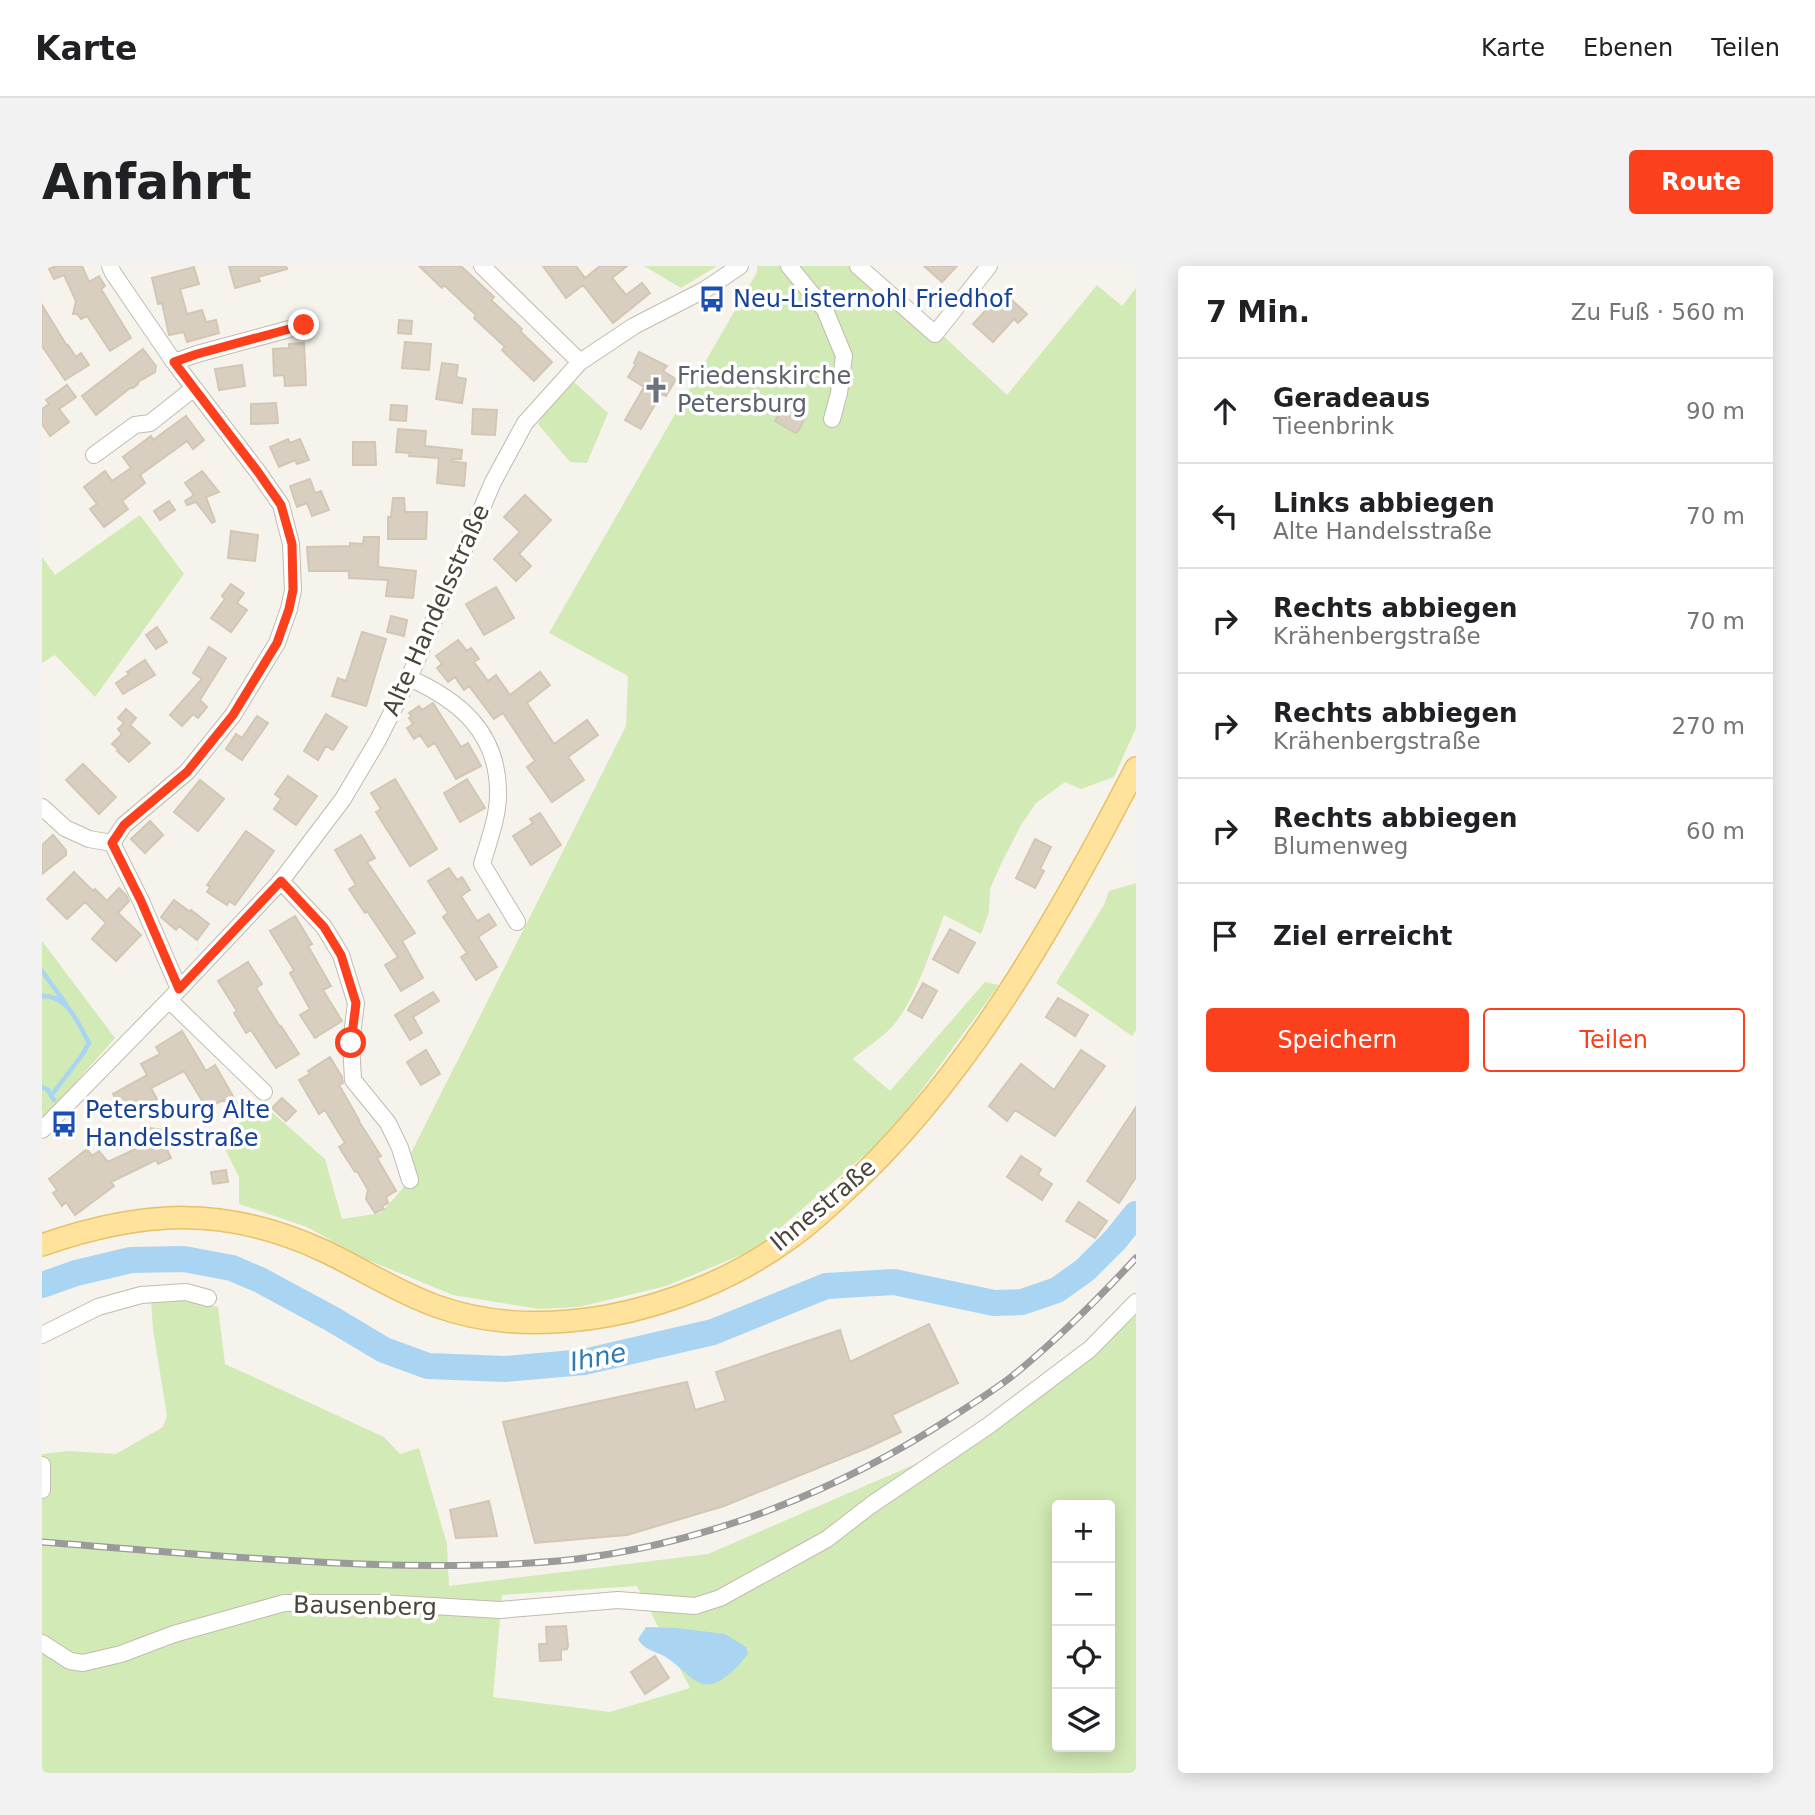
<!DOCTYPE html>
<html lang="de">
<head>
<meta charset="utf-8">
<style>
	body { margin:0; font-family:"DejaVu Sans",sans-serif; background:#f2f2f2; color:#202124 }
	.controls { position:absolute; right:21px; bottom:21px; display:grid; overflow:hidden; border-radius:7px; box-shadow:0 4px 18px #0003 }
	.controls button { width:63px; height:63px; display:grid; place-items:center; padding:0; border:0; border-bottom:2px solid #e0e0e0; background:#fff; color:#202124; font:35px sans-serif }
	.stop { position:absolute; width:21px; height:21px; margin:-16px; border:5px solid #fc3f1d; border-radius:50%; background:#fff }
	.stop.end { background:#fc3f1d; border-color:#fff; box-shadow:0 2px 7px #0008 }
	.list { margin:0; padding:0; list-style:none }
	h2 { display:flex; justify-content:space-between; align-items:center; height:91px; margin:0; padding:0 28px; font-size:30px }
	h2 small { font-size:23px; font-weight:400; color:#757577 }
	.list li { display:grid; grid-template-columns:46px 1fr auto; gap:21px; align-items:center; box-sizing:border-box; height:105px; padding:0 28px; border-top:2px solid #e0e0e0 }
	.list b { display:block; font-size:26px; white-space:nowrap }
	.list p { margin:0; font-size:23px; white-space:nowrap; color:#757577 }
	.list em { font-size:23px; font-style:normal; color:#757577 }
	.actions { display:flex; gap:14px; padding:21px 28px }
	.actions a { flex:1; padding:16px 0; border:2px solid #fc3f1d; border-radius:7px; text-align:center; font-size:24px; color:#fc3f1d }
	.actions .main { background:#fc3f1d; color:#fff }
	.icon { flex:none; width:38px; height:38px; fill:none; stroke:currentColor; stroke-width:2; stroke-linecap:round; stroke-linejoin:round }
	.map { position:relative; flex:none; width:1094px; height:1507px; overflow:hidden; border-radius:7px }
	header { display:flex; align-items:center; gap:42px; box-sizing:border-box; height:98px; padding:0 35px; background:#fff; border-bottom:2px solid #e0e0e0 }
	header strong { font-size:33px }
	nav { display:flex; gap:38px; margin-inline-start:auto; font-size:24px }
	.intro { display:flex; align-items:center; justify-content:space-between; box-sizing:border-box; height:168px; padding:0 42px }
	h1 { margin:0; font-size:49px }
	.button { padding:18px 32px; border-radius:7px; background:#fc3f1d; color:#fff; font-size:24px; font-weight:700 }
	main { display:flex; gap:42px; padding:0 42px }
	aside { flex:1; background:#fff; border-radius:7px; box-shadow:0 4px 18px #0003 }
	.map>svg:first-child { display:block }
	.green { fill:#d2eab5; fill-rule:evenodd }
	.water { fill:#a9d4f2 }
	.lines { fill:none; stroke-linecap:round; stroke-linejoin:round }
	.stream { stroke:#a9d4f2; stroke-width:4.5 }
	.river { stroke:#a9d4f2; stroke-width:26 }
	.building { fill:#d8cfc1; stroke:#d3c7b4; stroke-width:2 }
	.minor-casing { stroke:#c2bbae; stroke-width:18 }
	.major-casing { stroke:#e6c16a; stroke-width:24 }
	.minor { stroke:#fff; stroke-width:16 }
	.major { stroke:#ffe39c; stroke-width:21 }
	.rail-casing { stroke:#9a9a9a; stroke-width:7 }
	.rail { stroke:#fff; stroke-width:4.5; stroke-dasharray:13; stroke-linecap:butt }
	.route { stroke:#fc3f1d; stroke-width:9 }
	.labels { text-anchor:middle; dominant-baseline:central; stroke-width:7; stroke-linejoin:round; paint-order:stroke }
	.transit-label { font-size:24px; fill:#164399; stroke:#fff; text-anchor:start }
	.worship-label { font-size:24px; fill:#5b616d; stroke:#fff; text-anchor:start }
	.street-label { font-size:24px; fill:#4b4439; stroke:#fff }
	.water-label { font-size:26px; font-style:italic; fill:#2e7ab2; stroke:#fff }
</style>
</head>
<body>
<header>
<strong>Karte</strong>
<nav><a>Karte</a><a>Ebenen</a><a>Teilen</a></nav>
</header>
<div class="intro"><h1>Anfahrt</h1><a class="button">Route</a></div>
<main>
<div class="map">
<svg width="1094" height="1507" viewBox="0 0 1094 1507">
	<rect width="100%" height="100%" fill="#f6f3ec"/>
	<path class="green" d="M602,0H675L639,22Z
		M715,0H826L965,129L1055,19L1080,40L1094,22V462L1072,511L1039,523L1023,516L994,537L979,559L959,598L948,623L947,646L939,668L902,649C889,683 873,736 849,762C837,774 823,782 811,793L848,825L943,716L957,719L865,844L833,880L714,983L624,1020L537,1041L497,1043L411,1029L321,992L265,961L197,938V911L177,871L223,840L283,893L300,953L339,947L361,922L368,889L584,460L586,410L507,367L715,6Z
		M532,116L566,147L545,197L528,196L496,158L501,149Z
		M98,249L142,308L53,431L13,389L0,397V291L13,309Z
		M1094,617V764L1090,770L1014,717L1062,639L1067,625Z
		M0,675L73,772L0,855Z
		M109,1033H142L176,1041L183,1098L342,1171L358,1188L377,1182L405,1278L407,1320L666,1288L945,1167L1094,1046V1507H0V1188L27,1185L74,1188L121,1161L125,1150L111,1063ZM1015,1239H1068V1481H1015ZM595,1320L648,1422L568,1446L451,1431L460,1329Z"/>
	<path class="water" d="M604,1361L634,1362L683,1368L704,1381L706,1388C696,1400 676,1425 658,1417C645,1411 635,1397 622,1390C612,1385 601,1383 596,1373Z"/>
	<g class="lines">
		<path class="stream" d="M0,705L24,738
			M0,730C26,729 36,757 47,777L40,789L9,830
			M0,821L6,824L12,834"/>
		<path class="river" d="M0,1019L34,1007L89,994L142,993L190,1002L218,1014L290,1053L342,1084L386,1100L463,1103L542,1096L671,1066L784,1020L852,1016L952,1037L980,1036L1015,1024L1043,1004L1073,974L1094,948"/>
	</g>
	<path class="building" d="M14,0H40L47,16L57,10L63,20L59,23L89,72L68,85L45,50L39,53L35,48H31L34,35L22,9L12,13L7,3Z
		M187,0H244L245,3L216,11L218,15L193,22Z
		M377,0H419L452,31L449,34L480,63L478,65L510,96L492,115L460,84L463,81L432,52L434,49L402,19L400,22Z
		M501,0H534L543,12L558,0H585L570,12L584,29L600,17L608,27L571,57L541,19L524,32Z
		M882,0H915L900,16Z
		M152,1L157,18L138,23L145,48L160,44L164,56L174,54L177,67L145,76L142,66L127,69L120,37L116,38L110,12Z
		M961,26L985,48L976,57L972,53L951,76L931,58Z
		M0,39L25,80L26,79L34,91L39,87L47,99L23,114L0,80Z
		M357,54L370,55L369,68L356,67Z
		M363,76L389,78L387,104L360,102Z
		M262,77L264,119L243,120L242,109L232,110L231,83L247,82V78Z
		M101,83L114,100L113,106L96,116V118L91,122H88L54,149L40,130Z
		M597,86L625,100L621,105L634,113L624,130L619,128L599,163L583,154L602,121L586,111L594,98L592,97Z
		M400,97L416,99L414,111L424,113L420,137L394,133Z
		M200,99L203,120L177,124L173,103Z
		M25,119L34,131L17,143L27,156L8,170L0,158V143L7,138L4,134Z
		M744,136L765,147L757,164L754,167L733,155Z
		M234,137L236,157L209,158V138Z
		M349,139L365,140L364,155L348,154Z
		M431,143L455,144L453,169L430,168Z
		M144,150L162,174L151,183L145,175L98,209L103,217L80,235L86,243L62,261L48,243L55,238L42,221L63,205L70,215L89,202L81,191L109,170L111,174Z
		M356,163L384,165L383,180L420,184L419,193H410L409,195L424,197L422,220L395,217L397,192L367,190L368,187L354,186Z
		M246,173L248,177L258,173L267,194L255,198L253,194L237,201L228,181Z
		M311,176H333L334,199H311Z
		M160,205L177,226L164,231L173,255L170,257L154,236L145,239L143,235L152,229L143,217Z
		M268,213L273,227L279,225L287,244L270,250L265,237L255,241L248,220Z
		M483,229L509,254L477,288L489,300L474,315L452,293L478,266L462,251Z
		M351,232H362L363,246H385L384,273H346V251H349Z
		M127,235L133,244L118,254L112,245Z
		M189,265L216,269L213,295L186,292Z
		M322,271H337L336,301L374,305L371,332L344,330L346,314L307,312V305H267L265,281L308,280V277L321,278Z
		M189,318L202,327L195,337L205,344L189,366L169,352L183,333L180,330Z
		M454,321L472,352L442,369L424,338Z
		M349,350L365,354L362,370L345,366Z
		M115,361L125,376L114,383L104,369Z
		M320,366L344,373L324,440L290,430L296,412L304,415Z
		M416,374L425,385L429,382L437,393L432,396L446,415L454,409L468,429L498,406L508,419L485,437L512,478L545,454L556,469L526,491L542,514L510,536L485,501L493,495L461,447L452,453L427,420L422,424L413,411L406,416L395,402L400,398L394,390Z
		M167,381L184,392L158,434L165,441L156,452L151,448L140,460L128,449L160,413L151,407Z
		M103,394L113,409L81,428L74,417L87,408L85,406Z
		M391,437L419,481L426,477L439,500L414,513L393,477L386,481L378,469L372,473L365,462L371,458L367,452L370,451L367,447L377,440L380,444Z
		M84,443L94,452L88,459L108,477L87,496L75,485L77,484L70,478L80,468L76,463L82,457L76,452Z
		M284,448L305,461L291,484L284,480L276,494L262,485Z
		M215,450L226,457L200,494L184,483L194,468L200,472Z
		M41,498L74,531L57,548L24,514Z
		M246,510L275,530L254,559L232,543L239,533L233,528Z
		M353,513L395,583L368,600L334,546L339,543L329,527Z
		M425,513L443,542L418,556L402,527Z
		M158,514L182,533L156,565L132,546Z
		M498,547L519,579L489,599L471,570L491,557L488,553Z
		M108,555L121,569L103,587L89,573Z
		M204,565L232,585L193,639L187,635L185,639L165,626L168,621L165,619Z
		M11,569L24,584V589L0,608V579Z
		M319,569L333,592L325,596L373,667L360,675L381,712L359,725L343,699L356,691L325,645L323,647L307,623L314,619L293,584Z
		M993,573L1009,581L998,603L1002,605L993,622L974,612Z
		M407,602L415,614L420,611L428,624L419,630L435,655L447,648L454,659L436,671L455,701L434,714L419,691L425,687L401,651L406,647L386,615Z
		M32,606L51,625L53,623L65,635L77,622L84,629L87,635L76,647L99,669L74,695L50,673L64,657L43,636L25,653L5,633Z
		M132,634L148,646L149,644L167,658L155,674L137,660L134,664L119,651Z
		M253,650L270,678L266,680L289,720L281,724L300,755L273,772L258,749L268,743L248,707L252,704L228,665Z
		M908,663L933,677L916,707L891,693Z
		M206,696L220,718L214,722L238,761L239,760L257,788L234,802L209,764L204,767L192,747L195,745L176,715Z
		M881,717L895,725L880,752L866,744Z
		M391,726L397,735L371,751L380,767L368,774L353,749Z
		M1016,732L1046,749L1033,770L1004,751Z
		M140,765L164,805L173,799L203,851L181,834L165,843L142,805L109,822L115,833L83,851L71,828L105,809L99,798L118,788L114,781Z
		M384,784L398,808L379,819L365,796Z
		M1039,784L1063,800L1013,870L973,844L965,855L947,840L979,798L1012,824Z
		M288,791L300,811L301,817L297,819L317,854H316L339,890L335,892L354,925L344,931L346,937L340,940L342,943L333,947L324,933L326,924L315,905L313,906L297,881L303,877L283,844L277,848L257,814L268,808L266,805Z
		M240,832L254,845L244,855L230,842Z
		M1094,841V911L1077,937L1045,915Z
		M107,862L122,864L121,875L129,892L116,898L114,894L69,916L72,920L33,949L24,936L20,940L11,927L15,924L7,913L45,883L50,890L57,885L66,896L106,877Z
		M979,890L999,903L996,909L1010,918L1000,934L965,911Z
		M184,904L186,916L171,918L169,906Z
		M1037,936L1065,955L1053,972L1024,955Z
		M887,1058L916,1117L850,1149L859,1166L825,1182L682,1240L585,1269L493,1277L461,1156L645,1116L653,1144L684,1135L674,1106L798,1064L808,1096Z
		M447,1235L455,1270L414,1272L408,1244Z
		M524,1360L526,1380L525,1383L519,1384V1394L498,1395L497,1378H505L504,1361Z
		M613,1390L627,1412L603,1428L589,1406Z"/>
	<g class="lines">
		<g class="minor-casing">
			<path id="minor" d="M68,0L71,7L132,96L216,206L239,239L249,278L251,324L247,343L235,377L191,449L145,506L82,559L70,577L99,635L137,723
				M440,0L538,96
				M747,0L783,44L802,90L797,127L790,153
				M816,0L893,68L947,0
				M132,96L155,88L262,59
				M52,189L93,159L108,157L151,123
				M367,412C417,434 455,466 456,524C457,549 447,574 440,598L475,656
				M0,541L23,562L47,573L70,577
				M239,615L282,661L299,689L314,737L309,777L311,814L346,857L358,882L368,914
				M127,734L222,826
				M0,864L127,734L239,615L301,533L336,474L367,412L451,216L483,157L538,96L592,60L664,23L698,0
				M0,1069L56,1041L99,1029L144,1026L166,1032
				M0,1199V1224
				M0,1377L28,1395L41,1397L79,1388L132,1368L242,1337H339L458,1344L576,1334L653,1340L678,1332L785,1273L829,1239L946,1160L1048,1083L1094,1036"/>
		</g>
		<g class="major-casing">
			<path id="major" d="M0,979C101,944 183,939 282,985C320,1003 355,1026 394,1040C449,1060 508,1060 565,1050C630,1038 695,1011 748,972C767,959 784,943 801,927C926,814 1017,651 1094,502"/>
		</g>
		<use href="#minor" class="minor"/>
		<use href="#major" class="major"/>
		<g class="rail-casing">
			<path id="rail" d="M0,1276C117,1285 233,1296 350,1299C412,1300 474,1300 535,1293C668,1276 798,1224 910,1151C930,1138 951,1125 969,1111C1014,1075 1055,1034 1094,992"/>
		</g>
		<use href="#rail" class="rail"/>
	</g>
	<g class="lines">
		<path class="route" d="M262,59L155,88L132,96L216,206L239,239L250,278L251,324L247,343L235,377L191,449L145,506L82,559L70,577L99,635L137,723L239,615L282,661L299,689L314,737L309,777"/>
	</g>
	<defs>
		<g id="bus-bare" transform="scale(2.1)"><path d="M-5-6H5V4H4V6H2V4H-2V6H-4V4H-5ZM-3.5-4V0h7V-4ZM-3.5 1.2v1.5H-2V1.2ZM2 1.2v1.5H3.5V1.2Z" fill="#1a4fb4" stroke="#fff" stroke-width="2.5" paint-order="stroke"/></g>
		<g id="church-bare" transform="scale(2.1)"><path d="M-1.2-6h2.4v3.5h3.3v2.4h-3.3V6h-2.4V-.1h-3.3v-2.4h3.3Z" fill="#6b7280" stroke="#fff" stroke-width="2.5" paint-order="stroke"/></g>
	</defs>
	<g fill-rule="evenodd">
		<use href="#bus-bare" x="670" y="33"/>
		<use href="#church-bare" x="614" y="124"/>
		<use href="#bus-bare" x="22" y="858"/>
	</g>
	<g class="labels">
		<g class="transit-label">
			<text x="691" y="33">Neu-Listernohl Friedhof</text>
			<text x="43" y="844">Petersburg Alte<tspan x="43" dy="28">Handelsstraße</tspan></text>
		</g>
		<g class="worship-label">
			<text x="635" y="110">Friedenskirche<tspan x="635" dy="28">Petersburg</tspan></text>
		</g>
		<g class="street-label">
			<text transform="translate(394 344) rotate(-66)">Alte Handelsstraße</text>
			<text transform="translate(781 939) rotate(-40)">Ihnestraße</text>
			<text transform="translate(323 1340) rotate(1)">Bausenberg</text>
		</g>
		<g class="water-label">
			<text transform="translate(556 1091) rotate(-11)">Ihne</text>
		</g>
	</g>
</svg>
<div class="controls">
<button>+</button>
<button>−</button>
<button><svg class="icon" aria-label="locate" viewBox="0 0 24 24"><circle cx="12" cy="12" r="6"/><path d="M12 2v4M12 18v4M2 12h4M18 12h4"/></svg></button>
<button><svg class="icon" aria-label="layers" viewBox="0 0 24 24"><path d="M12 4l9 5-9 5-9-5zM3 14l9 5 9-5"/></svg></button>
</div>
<div class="stop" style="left:309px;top:777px"></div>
<div class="stop end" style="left:262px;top:59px"></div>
</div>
<aside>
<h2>7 Min.<small>Zu Fuß · 560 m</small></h2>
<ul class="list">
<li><svg class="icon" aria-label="ahead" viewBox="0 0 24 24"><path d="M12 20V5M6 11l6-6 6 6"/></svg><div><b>Geradeaus</b><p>Tieenbrink</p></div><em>90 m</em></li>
<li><svg class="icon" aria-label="left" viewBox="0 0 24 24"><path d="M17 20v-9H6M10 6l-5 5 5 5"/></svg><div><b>Links abbiegen</b><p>Alte Handelsstraße</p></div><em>70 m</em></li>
<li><svg class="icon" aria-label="right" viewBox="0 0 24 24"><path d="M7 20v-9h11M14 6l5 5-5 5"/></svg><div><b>Rechts abbiegen</b><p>Krähenbergstraße</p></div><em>70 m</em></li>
<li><svg class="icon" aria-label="right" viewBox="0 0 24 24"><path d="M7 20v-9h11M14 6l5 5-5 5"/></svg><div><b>Rechts abbiegen</b><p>Krähenbergstraße</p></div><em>270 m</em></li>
<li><svg class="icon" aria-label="right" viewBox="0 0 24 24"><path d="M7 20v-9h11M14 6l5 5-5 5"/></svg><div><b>Rechts abbiegen</b><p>Blumenweg</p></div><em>60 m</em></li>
<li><svg class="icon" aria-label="arrive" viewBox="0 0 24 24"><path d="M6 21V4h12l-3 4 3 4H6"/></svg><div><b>Ziel erreicht</b></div></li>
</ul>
<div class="actions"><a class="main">Speichern</a><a>Teilen</a></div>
</aside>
</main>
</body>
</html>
